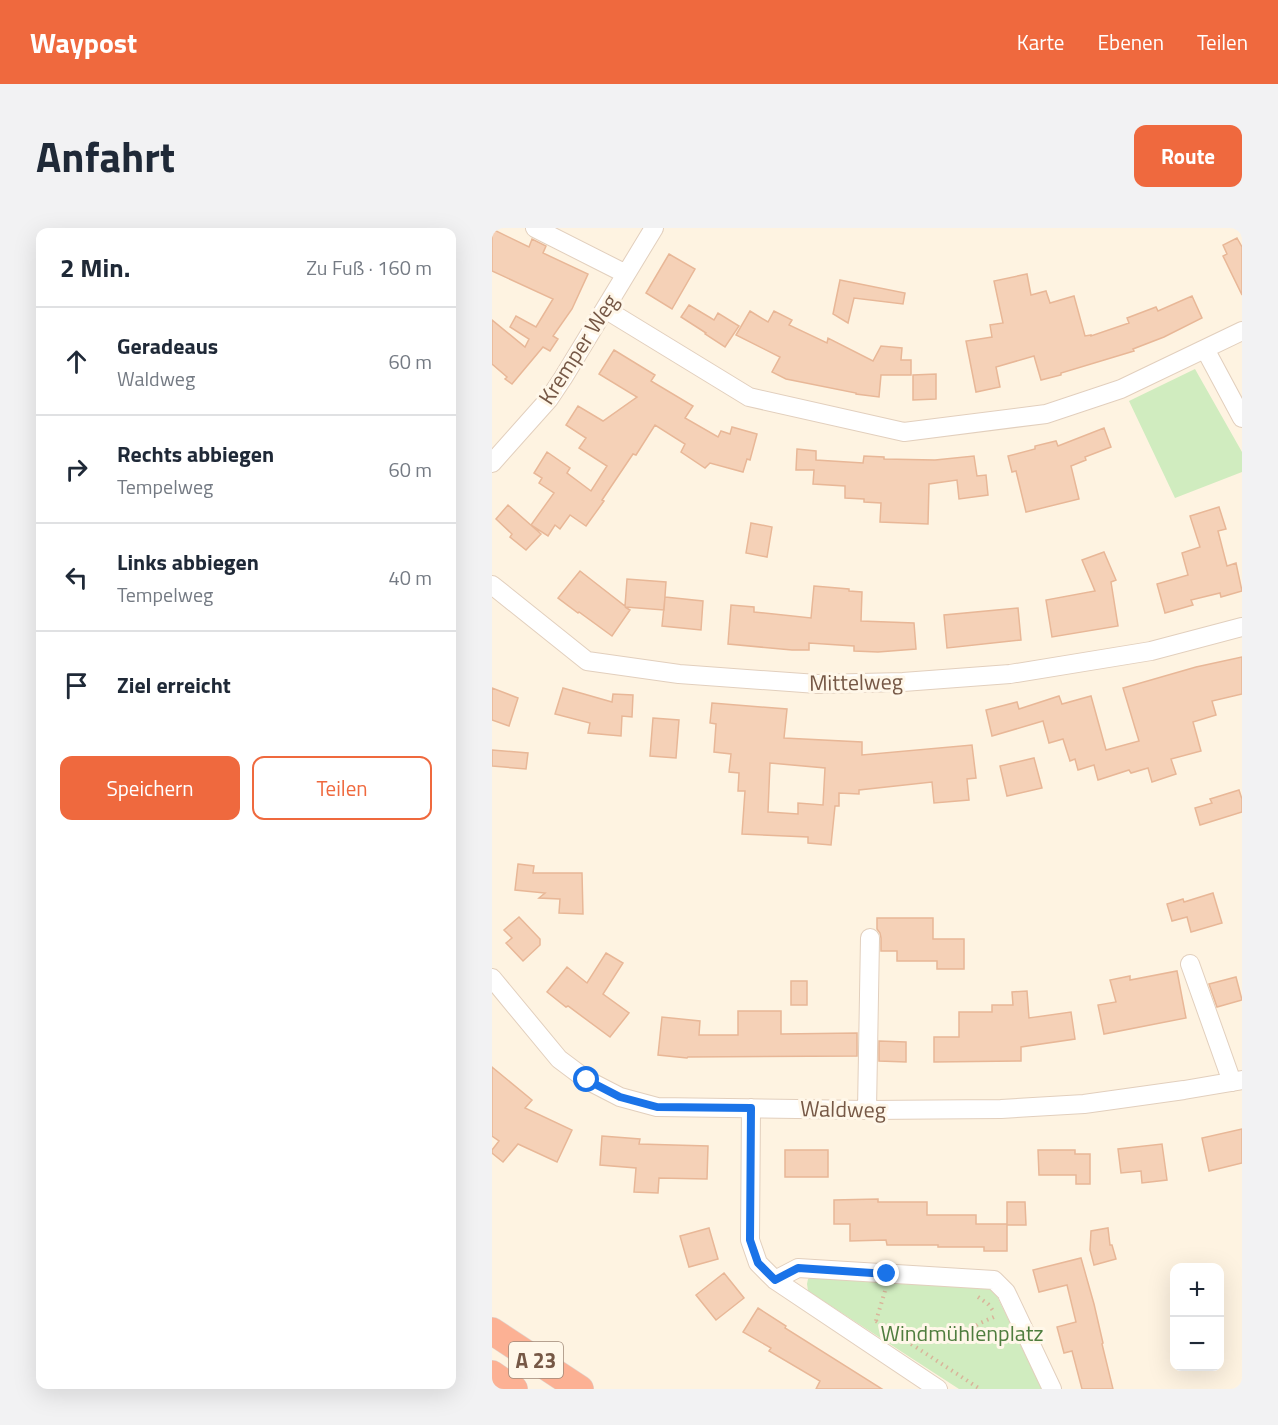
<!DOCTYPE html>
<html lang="de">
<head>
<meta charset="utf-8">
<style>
	body { margin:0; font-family:"Titillium Web",sans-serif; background:#f2f2f3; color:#1f2937 }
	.controls { position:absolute; right:18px; bottom:18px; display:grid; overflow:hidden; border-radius:12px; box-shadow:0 6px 24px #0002 }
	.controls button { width:54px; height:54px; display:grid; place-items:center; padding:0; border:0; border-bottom:2px solid #e0e1e3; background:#fff; color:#1f2937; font:30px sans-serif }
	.stop { position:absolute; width:18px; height:18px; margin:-14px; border:4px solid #1a73e8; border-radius:50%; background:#fff }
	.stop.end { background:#1a73e8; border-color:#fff; box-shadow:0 2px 6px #0008 }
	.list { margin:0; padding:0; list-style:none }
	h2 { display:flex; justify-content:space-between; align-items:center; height:78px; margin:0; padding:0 24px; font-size:26px }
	h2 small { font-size:20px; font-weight:400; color:#747a83 }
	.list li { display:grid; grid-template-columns:39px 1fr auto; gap:18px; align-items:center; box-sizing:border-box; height:108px; padding:0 24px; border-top:2px solid #e0e1e3 }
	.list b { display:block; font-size:22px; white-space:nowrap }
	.list p { margin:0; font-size:20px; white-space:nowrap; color:#747a83 }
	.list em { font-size:20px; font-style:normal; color:#747a83 }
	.actions { display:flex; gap:12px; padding:18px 24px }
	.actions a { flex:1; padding:14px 0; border:2px solid #ef693e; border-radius:12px; text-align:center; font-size:21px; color:#ef693e }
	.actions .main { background:#ef693e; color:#fff }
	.icon { flex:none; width:33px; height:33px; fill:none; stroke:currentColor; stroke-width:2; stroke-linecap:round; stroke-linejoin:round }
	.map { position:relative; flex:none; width:750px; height:1161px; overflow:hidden; border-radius:12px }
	header { display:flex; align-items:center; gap:36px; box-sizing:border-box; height:84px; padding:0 30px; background:#ef693e; color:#fff }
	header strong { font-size:28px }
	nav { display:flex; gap:33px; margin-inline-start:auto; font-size:21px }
	.intro { display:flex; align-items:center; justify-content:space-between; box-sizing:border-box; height:144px; padding:0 36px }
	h1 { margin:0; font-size:42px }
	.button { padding:15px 27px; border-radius:12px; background:#ef693e; color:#fff; font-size:21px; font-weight:700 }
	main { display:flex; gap:36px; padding:0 36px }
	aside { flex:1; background:#fff; border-radius:12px; box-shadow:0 6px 24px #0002 }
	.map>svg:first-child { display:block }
	.green { fill:#d0ecbf }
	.building { fill:#f5d1b7; stroke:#e8b797; stroke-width:1.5; fill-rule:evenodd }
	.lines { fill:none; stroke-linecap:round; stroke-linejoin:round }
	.minor-casing { stroke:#e2cfbd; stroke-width:20 }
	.highway-casing { stroke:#ded7d3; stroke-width:28 }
	.path { stroke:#d9b49a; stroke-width:4; stroke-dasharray:1.5 4.5; stroke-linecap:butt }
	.minor { stroke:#fff; stroke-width:18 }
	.highway { stroke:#fcb194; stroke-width:27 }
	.route { stroke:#1a73e8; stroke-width:8 }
	.labels { text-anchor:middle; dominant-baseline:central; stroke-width:6; stroke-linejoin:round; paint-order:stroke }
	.shield { fill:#fff7e9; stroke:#9f8877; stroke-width:1.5 }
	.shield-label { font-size:21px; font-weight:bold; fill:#765846 }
	.street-label { font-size:22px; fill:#765846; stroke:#fff7e9 }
	.park-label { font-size:22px; fill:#4f7d3e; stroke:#fff7e9 }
</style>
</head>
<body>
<header>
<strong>Waypost</strong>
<nav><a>Karte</a><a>Ebenen</a><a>Teilen</a></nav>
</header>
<div class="intro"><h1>Anfahrt</h1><a class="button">Route</a></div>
<main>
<aside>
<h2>2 Min.<small>Zu Fuß · 160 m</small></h2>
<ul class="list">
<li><svg class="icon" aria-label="ahead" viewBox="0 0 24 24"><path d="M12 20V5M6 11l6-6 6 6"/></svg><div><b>Geradeaus</b><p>Waldweg</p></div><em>60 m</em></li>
<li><svg class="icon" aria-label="right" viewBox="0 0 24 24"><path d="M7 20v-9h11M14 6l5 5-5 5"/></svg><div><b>Rechts abbiegen</b><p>Tempelweg</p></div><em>60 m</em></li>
<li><svg class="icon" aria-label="left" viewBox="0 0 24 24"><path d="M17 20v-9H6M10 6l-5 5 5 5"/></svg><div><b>Links abbiegen</b><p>Tempelweg</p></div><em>40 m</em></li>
<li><svg class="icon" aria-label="arrive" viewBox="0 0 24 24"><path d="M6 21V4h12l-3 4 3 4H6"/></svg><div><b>Ziel erreicht</b></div></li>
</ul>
<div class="actions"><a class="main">Speichern</a><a>Teilen</a></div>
</aside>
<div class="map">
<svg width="750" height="1161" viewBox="0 0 750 1161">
	<rect width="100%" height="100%" fill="#fef3e1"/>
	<path class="green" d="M703,141L750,224V244L683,270L637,173Z
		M323,1047L495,1058L504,1066L550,1161H467L316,1063L315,1056L316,1051Z"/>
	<path class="building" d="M0,1L37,19L40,11L54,18L51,25L96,46L80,81L61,108L66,111L58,123L51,119L20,156L13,151L15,149L0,136V92L33,119L37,111L18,99L24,88L44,99L61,71L0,43Z
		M745,10L750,19V67L731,28L735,26L731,17Z
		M177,26L203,41L180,81L154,65Z
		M535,46L539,67L554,63L558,75L582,68L593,108L599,107V108L637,95L635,90L664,79L666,83L700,68L710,90L672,109L641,121L642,123L569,145V147L549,152L542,128L504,139L508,159L484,164L474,113L500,109L498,97L511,95L502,53Z
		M348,52L413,65L411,76L362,70L356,95L341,86Z
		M197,77L222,92L226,85L247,98L233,119L213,106L214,105L189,89Z
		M258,83L276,94L282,83L300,92L297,97L335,115L336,110L381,133L389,118L410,120L409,132H419V147H389L387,169L364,166V165L294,151L280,144L288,129L244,107Z
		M122,122L163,147L159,153L201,178L193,190L226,209L229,203L238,206L240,199L265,206L258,232L255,231L251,244L218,235L213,240L189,224L193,216L163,197L144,227L141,226L110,272L112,273L94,298L78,287L68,301L63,297L56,308L39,297L62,265L47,255L50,250L42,245L55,224L78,240L75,245L99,263L115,238L87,220L94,210L74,197L86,178L111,193L145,169L107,146Z
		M444,146V171L421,172V147Z
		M612,200L619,219L593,229L594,232L579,238L587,271L534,284L524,243L520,244L516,228L543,221V218L564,213L566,218Z
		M305,221L324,223V232L371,235L372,228L392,229V231L443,232L482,228L485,248L494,247L496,267L467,271L465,252L437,256L436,296L388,294L389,275L372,274V271L353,270V258L321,256L322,242H304Z
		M16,277L49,306L34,322L18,309L20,306L4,291Z
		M727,279L734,301L726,303L735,338L744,335L750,363L729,369L728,365L699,372L701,377L673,385L665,356L696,347L690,325L708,319L698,288Z
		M259,295L280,299L275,329L254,325Z
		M612,324L624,352L619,354L626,398L560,409L554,372L603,363L590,332Z
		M88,343L133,378L135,351L174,354L172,382L133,379L138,382L120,408L87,384L86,385L66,370Z
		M322,358L357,361V363L370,364L369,393L422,395L424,421L386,424L362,423V418L317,415V422H300L236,416L239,377L262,379V384L319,390Z
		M173,369L211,373L209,402L170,398Z
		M526,380L529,412L455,420L452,387Z
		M750,429V466L720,473L724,487L701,494L709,523L679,531L684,546L660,554L656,540L639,545L637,542L606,552L602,537L586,542L583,531L578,533L571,511L557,515L551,493L500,508L494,482L525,474L527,481L567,468L570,476L599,468L614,522L647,513L631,460L704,439Z
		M0,460L26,470L17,498L0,492Z
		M71,460L120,474L121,466L141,467L140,489L130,488L129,508L96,505L98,495L63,486Z
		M220,475L295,481L292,510L370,514V527L480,517L484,550L475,551L477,572L442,575L440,554L367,562V566L347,565V578H343L339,617L316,615V609L250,606L253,563H246L247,545L237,544L239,526L222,524L224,496L218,495ZM278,535L333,540L331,577L306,575V586L276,584Z
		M161,490L187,492L184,530L158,528Z
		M0,522L36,525L34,541L0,538Z
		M542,530L550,560L515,568L508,538Z
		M747,562L750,571V584L708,597L703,580L720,575L718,571Z
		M26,636L42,638L41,645H90L91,686L67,685L68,671L47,670L53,665L23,662Z
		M721,665L730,695L699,704L695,689L680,693L675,676L691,671L692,674Z
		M27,689L48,711V717L31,733L14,715L20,710L12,702Z
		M385,690H441V711H472V741H445V733H405V723H389V710L388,705L385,701Z
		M114,725L131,735L111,766L137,785L118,809L76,778L74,779L55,764L75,739L95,755Z
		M685,743L694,790L612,806L606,777L624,774L618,752L638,748V752Z
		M744,749L750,772L725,779L717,756Z
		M299,753H315V777H299Z
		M535,763L537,790L579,784L583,811L529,819V833L442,834V809H467V784H500V777H521L520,764Z
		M246,783H289V806L365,805V828L196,829L195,830L166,827L170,789L208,793L207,807H246Z
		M387,813L414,814V834L387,833Z
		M0,839L40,872L33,880L80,902L65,934L26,916L11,934L0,925V922L7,913L0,908Z
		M750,901V935L717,943L710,910Z
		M110,908L148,911L147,916L216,918L215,951L167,950L166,965L142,964L144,940L108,937Z
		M670,916L675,952L650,955L649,943L629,945L626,921Z
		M293,922H336V949H293Z
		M546,922H583V926H598V956H584V947H547Z
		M386,971V974H435V987H484V996H515V1023H492V1019H446V1017H395L394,1012L358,1013V996H342V972Z
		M515,974H533L534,997H515Z
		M217,1000L226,1031L197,1039L188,1008Z
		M616,1000L618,1017H620L624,1031L602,1037L598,1022L599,1003Z
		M589,1030L602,1076L611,1115L610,1116L621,1161H590L580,1123L572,1125L565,1099L584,1094L575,1057L547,1064L541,1042Z
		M232,1045L252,1070L224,1092L204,1067Z
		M266,1080L294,1098L293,1100L390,1161H324L328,1153L277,1123L279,1120L251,1104Z"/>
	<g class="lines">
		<g class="minor-casing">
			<path id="minor" d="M43,0L134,46
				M113,81L257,169L412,204L554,186L629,161L750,103
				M713,121L750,190
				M0,235L57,171L71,150L162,0
				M0,357L95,433L187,446L325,456L411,454L518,446L659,423L750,399
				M698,736L740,854
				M0,750L67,831L95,852L128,869L165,879L375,882L509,881L592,876L692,862L750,852
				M259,880L258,1012L266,1035L283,1052L446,1161
				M375,882L378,710
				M283,1052L306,1040L502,1052L514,1064L560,1161"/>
		</g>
		<g class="highway-casing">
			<path id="highway" d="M0,1103L88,1161
				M0,1146L22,1161"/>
		</g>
		<path class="path" d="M486,1069L496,1076L502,1084
			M384,1093L488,1161
			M384,1093L393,1063
			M475,1105L486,1096L504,1088"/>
		<use href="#minor" class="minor"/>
		<use href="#highway" class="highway"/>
	</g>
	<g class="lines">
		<path class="route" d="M95,852L128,869L165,879L259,880L258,1012L266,1035L283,1052L306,1040L395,1046"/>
	</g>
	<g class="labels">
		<rect class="shield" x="17" y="1114" width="54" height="36" rx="4.5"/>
		<g class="shield-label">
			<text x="44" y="1132">A 23</text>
		</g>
		<g class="street-label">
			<text transform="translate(86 121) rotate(-57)">Kremper Weg</text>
			<text transform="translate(364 454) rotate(-1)">Mittelweg</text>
			<text transform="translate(351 881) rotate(1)">Waldweg</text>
		</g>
		<g class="park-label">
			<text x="470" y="1105">Windmühlenplatz</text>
		</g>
	</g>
</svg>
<div class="controls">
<button>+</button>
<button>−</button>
</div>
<div class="stop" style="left:95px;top:852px"></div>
<div class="stop end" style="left:395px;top:1046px"></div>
</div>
</main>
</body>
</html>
